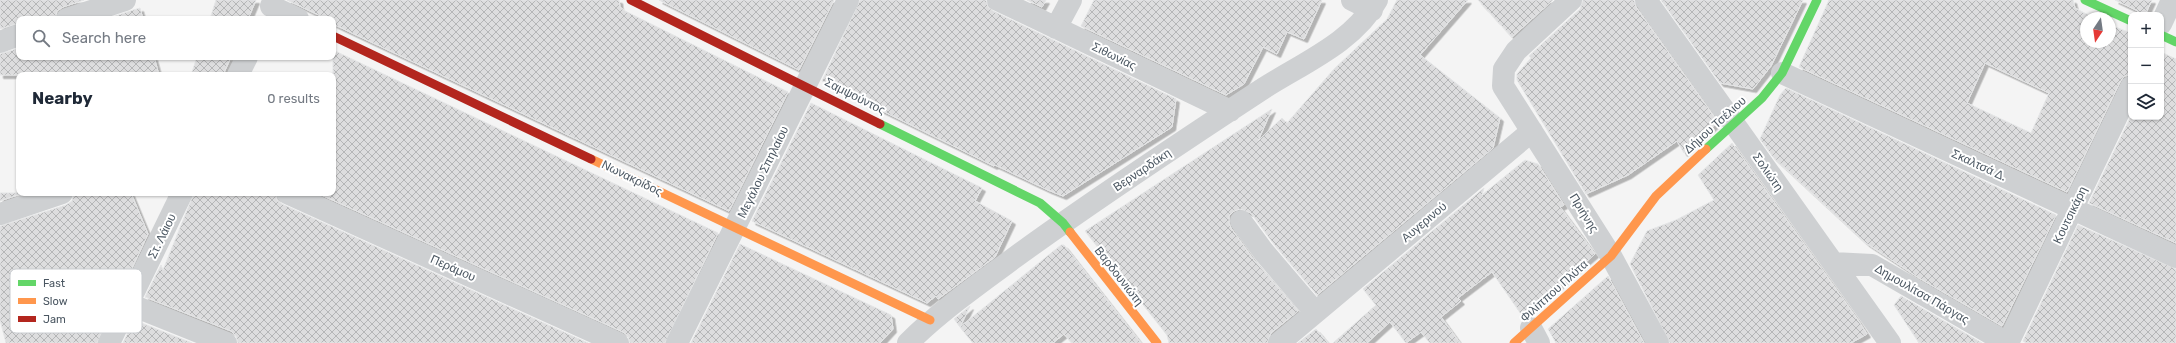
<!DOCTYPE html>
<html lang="en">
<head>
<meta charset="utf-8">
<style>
	body { margin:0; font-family:Rubik,sans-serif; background:#f6f6f7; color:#1f2937 }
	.controls { position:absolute; right:12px; top:12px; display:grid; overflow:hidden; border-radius:8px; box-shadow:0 1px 3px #0004 }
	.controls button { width:36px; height:36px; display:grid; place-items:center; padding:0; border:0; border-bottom:1px solid #e0e1e3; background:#fff; color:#1f2937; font:20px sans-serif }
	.compass { position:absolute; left:2080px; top:12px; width:36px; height:36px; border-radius:50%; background:#fff; box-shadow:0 1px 3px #0004; rotate:193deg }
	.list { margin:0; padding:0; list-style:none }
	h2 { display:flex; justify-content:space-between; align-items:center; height:52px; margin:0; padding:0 16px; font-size:17px }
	h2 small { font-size:13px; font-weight:400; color:#747a83 }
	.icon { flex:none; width:22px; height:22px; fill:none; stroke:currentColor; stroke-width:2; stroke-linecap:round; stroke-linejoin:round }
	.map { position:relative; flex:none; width:2176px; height:343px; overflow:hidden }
	.search { position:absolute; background:#fff; box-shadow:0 1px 3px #0004; left:16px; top:16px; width:320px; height:44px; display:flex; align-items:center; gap:10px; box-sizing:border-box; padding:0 14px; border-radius:8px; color:#747a83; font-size:15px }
	.panel { position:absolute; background:#fff; box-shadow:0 1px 3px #0004; left:16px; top:72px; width:320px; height:124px; border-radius:8px }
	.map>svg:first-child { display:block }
	.building { fill:url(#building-cross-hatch); stroke:#e5e6e7; fill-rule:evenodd; filter:url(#shadow) }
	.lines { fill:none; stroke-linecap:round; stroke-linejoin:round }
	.street { stroke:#ced0d2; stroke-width:22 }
	.fast { stroke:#63d668; stroke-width:9 }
	.slow { stroke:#ff974d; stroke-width:9 }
	.jam { stroke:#b3261e; stroke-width:9 }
	.labels { text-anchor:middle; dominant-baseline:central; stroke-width:4; stroke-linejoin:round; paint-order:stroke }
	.street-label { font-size:12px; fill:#4a5661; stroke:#fff }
	.key { fill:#fff; stroke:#c9ccd0; stroke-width:1 }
	.key-label { font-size:11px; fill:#4a5661 }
</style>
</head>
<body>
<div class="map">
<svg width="2176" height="343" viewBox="0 0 2176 343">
	<defs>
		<pattern id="building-cross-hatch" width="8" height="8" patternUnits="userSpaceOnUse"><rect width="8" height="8" fill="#ddddde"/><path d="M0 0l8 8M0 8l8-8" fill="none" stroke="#b5b6b7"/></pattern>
		<filter id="shadow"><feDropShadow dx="3.5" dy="3.5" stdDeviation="0" flood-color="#0004"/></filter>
	</defs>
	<rect width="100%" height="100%" fill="#f4f4f4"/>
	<path class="building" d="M0,0H84L63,7L57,11L55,19H19V23L0,29Z
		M216,0H256L248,19H210Z
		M287,0H619L620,7L625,11L788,92L729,211L333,24V19H327Z
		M659,0H834L799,70Z
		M860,0H986L988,7L993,11L1176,99L1172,127L1063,196L1048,190L995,165L994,166L822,81Z
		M1027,0H1046L1042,7Z
		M1094,0H1322L1304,39L1287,32L1277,54L1263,47L1244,84L1226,95L1081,26Z
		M1397,0H1468L1420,55L1500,118L1493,148L1317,295L1273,243L1251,213L1240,209L1234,211L1229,216V223L1231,228L1253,259L1298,311L1271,333L1267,343H1169L1167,335L1085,231L1272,109L1258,141L1282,118L1287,123L1334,69L1387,19Z
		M1478,0H1553L1512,37Z
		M1583,0H1634L1636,7L1718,122L1684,153L1677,141L1628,175L1586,194L1517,80V74L1531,58L1529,56L1580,9Z
		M1661,0H1803L1771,66L1753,89L1720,83Z
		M1829,0H2073L2075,8L2094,18H2086V42H2110V25L2131,33V75L2124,76L2120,82L2067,192L1799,67ZM1985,63L2049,93L2031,133L1967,103Z
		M2115,0H2152L2145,15H2142L2136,10Z
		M140,8L143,19H107L130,11Z
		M19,48V57H154L159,75H0V54Z
		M333,50L718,233L665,343H630L628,336L623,332L317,193H333Z
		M2161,52L2176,59V243L2089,203L2131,116L2161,117Z
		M197,57H231L223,75H191Z
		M1786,88L2056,215L2002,326L1919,278L1866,243L1773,157L1760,139L1780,95Z
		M811,103L982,188L975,201L1012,221L995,257L938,299L936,296L927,303L752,221Z
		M1732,143L1858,320L1867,334L1851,343H1670L1630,264L1647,231L1676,220L1714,200L1698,175Z
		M1525,160L1538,164L1564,205L1560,207L1595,254L1523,317L1492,272L1458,298L1461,301L1441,317L1460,343H1430L1421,332L1406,343L1390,322L1367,343H1333L1376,305L1363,289L1484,188L1482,195Z
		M0,193H23L0,201Z
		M74,193H131L148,234L97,343H6L0,320V226L66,205L72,201Z
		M194,193H275L277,200L282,204L588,343H238L236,336L231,331L145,297L161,265L163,270Z
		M2078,225L2176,269V343H2026L2023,341Z
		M740,244L891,315L893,329L880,343H691Z
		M1061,245H1064L1141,343H1072L1064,334L1053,343H973L960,327Z
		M1608,276L1644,343H1556L1548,329Z
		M1901,296L1982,343H1919L1894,305Z
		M970,306L960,327L954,319Z
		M134,320L192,343H123Z
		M1316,329L1328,343H1298Z"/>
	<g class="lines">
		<path class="street" d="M998,0L1230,111
			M1352,0L1372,10
			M1571,0L1516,51L1504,69L1503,86L1611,256L1658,343
			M1646,0L1890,343
			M271,6L298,19
			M67,19L125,0
			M2161,24L2172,0
			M1056,28L1071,0
			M0,42L19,35
			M1782,73L2176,257
			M238,75L247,57
			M287,193L618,343
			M0,214L62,193
			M1241,221L1263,251L1315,312
			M1833,263L1872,265L2007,343
			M129,304L226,343
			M1531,328L1539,343
			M109,343L182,193
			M677,343L848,0
			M908,343C940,311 978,285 1014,258C1095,199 1180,143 1264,88C1303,63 1354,42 1377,0
			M1279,343L1532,131
			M2008,343L2131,87"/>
		<path class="fast" d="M2085,0L2131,21
			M2161,35L2176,42
			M880,124L1040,203L1063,223L1070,232
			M1706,149L1762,98L1782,73L1817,0"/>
		<path class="slow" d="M591,159L930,320
			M1070,232L1157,343
			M1514,343L1611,256L1656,196L1706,149"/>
		<path class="jam" d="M631,0L880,124
			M333,36L591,159"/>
	</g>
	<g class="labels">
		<g class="street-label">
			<text transform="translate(1114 56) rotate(26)">Σιθωνίας</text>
			<text transform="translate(855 96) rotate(27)">Σαμψούντος</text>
			<text transform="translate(1715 125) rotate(-42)">Δήμου Τσέλιου</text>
			<text transform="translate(1979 165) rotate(25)">Σκαλτσά Δ.</text>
			<text transform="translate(1142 170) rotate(-34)">Βερναρδάκη</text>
			<text transform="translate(763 172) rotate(-64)">Μεγάλου Σπηλαίου</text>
			<text transform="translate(1768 172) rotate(55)">Σολιώτη</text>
			<text transform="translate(632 178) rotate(26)">Νωνακρίδος</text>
			<text transform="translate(1584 213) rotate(58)">Πριήνης</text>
			<text transform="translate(2070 215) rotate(-64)">Κουτσικάρη</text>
			<text transform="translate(1424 222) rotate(-40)">Αυγερινού</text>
			<text transform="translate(162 236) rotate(-64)">Στ. Λάιου</text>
			<text transform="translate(453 268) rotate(24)">Περάμου</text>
			<text transform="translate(1119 276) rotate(52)">Βαρδουνιώτη</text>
			<text transform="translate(1554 291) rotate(-42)">Φιλίππου Πλύτα</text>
			<text transform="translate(1922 294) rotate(30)">Δημουλίτσα Πάργας</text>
		</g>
	</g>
	<rect x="10" y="269" width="132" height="64" rx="6" class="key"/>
	<rect x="18" y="280" width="18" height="6" fill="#63d668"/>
	<rect x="18" y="298" width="18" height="6" fill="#ff974d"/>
	<rect x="18" y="316" width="18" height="6" fill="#b3261e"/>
	<g class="key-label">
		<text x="43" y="287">Fast</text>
		<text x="43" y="305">Slow</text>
		<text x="43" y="323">Jam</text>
	</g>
</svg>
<div class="controls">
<button>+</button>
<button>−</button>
<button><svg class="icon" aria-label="layers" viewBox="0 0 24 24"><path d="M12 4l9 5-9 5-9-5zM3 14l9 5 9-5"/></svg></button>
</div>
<svg class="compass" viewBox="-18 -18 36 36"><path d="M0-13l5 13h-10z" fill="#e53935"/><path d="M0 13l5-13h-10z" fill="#747a83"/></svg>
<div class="search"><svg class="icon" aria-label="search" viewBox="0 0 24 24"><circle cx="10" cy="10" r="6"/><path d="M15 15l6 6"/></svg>Search here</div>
<section class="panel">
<h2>Nearby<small>0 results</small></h2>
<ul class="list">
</ul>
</section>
</div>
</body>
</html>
